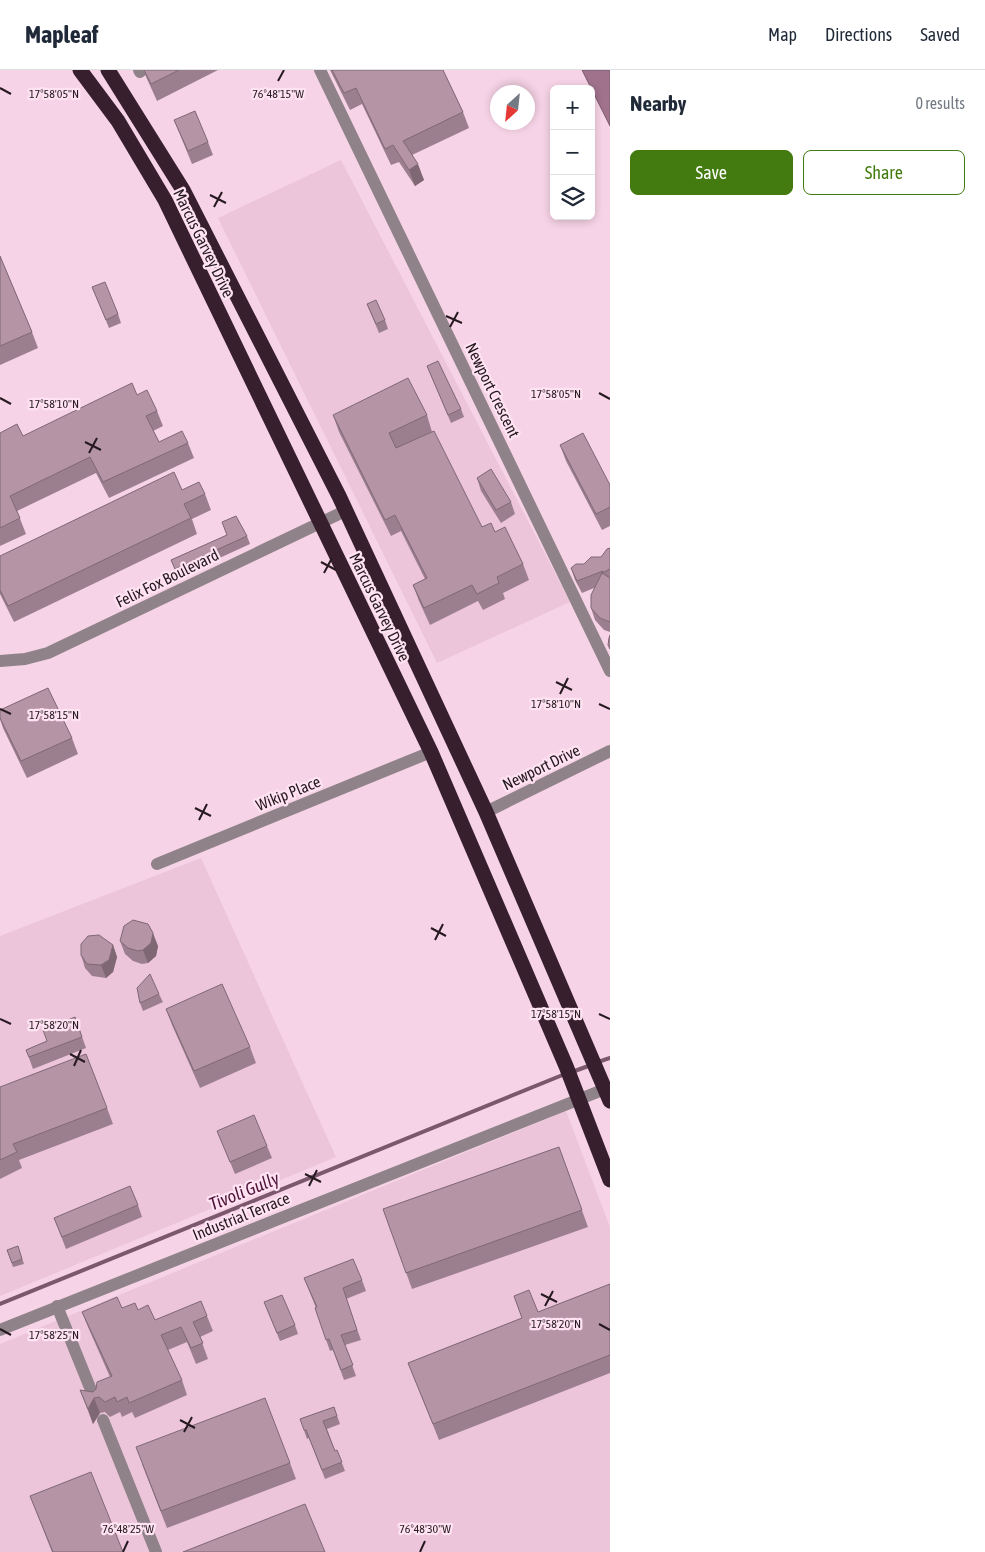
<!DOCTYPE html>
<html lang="en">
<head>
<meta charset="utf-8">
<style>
	body { margin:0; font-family:"Asap Condensed",sans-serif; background:#f6f6f7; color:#1f2937 }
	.controls { position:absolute; right:15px; top:15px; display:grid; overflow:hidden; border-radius:8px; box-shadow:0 2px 8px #0003 }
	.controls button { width:45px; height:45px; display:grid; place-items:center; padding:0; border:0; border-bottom:1px solid #e0e1e3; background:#fff; color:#1f2937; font:25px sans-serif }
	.compass { position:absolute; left:490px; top:15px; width:45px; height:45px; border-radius:50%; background:#fff; box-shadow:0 2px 8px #0003; rotate:207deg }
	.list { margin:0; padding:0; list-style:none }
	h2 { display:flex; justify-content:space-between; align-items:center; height:65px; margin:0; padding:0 20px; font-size:21px }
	h2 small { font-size:16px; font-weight:400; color:#747a83 }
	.actions { display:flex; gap:10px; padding:15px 20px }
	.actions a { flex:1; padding:11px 0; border:1px solid #437b11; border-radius:8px; text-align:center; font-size:18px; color:#437b11 }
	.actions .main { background:#437b11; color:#fff }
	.icon { flex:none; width:28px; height:28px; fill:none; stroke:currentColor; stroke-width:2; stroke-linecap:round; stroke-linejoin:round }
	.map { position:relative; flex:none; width:610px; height:1482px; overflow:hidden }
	header { display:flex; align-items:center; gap:30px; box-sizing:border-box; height:70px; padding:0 25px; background:#fff; border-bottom:1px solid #e0e1e3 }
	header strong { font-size:24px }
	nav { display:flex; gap:28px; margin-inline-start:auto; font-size:18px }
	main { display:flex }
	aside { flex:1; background:#fff }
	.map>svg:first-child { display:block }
	.built { fill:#edc5da }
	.water { fill:#a0728c; stroke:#7b586c }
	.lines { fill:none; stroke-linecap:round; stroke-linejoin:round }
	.stream { stroke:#7b586c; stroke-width:4 }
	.minor { stroke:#908289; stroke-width:12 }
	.highway { stroke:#381f2e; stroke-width:15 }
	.wall { fill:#9c7f8f }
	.shaded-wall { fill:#7f6874 }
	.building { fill:#b594a6; stroke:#7f6874 }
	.ticks { fill:none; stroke:#261a20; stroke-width:2 }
	.labels { text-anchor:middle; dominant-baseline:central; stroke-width:4.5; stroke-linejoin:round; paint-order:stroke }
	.street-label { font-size:16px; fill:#261a20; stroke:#ffe3f2 }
	.water-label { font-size:18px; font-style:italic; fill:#4e143a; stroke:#ffe3f2 }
	.ticks-label { font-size:12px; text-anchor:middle; fill:#261a20; stroke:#ffe3f2; stroke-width:4.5; stroke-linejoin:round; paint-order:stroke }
</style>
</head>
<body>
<header>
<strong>Mapleaf</strong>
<nav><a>Map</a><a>Directions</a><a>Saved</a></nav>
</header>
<main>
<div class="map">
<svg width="610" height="1482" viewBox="0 0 610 1482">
	<rect width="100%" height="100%" fill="#f6d3e6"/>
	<path class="built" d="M341,90L570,532L437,593L218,148Z
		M201,788L336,1087L0,1226V866Z
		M566,1041L610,1157V1482H0V1274Z"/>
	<path class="water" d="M582,0H610V56Z"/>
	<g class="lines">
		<path class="stream" d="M598,992L610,988
			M572,1002L591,995
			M0,1234L565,1004"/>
		<path class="minor" d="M139,0L140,2
			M320,0L610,601
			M0,591L25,589L48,583L345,441
			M486,742L610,681
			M157,794L431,682
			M57,1236L95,1330
			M0,1260L605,1019
			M103,1350L156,1482"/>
		<path class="highway" d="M80,0L118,51L165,130L431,682L566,996L610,1110
			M108,0L183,120L339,426L486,742L610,1031"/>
	</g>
	<path class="wall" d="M143,0H218L157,31Z
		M330,0H443L463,42L469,58L412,85L424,110L415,116L399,92L391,95L362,34L350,40Z
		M174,50L208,72L213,85L192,94Z
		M0,186L32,262L38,278L0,295Z
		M92,217L118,244L121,253L109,258Z
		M367,234L385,250L388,259L379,263Z
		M427,296L461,339L464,347L451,353Z
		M137,325L157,341L163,356L153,361L159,372L188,373L194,388L109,428L96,403L17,441L26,464L0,476V363L23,366Z
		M333,345H427L432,362L482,457L495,462L523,494L529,510L503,523L505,529L483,540L478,531L430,555L419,531L413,515L425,509L401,461L391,466L339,362Z
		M560,375L610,415V456L602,460L566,391Z
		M477,408L511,432L515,444L501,453L481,421Z
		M182,420L205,424L211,440L192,449L197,464L14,552L0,524V486Z
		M222,452L247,466L250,474L178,507L171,490L227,465Z
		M610,478V562L604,560L595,550L591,538L594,518L582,523L575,510L571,498L584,494L601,487Z
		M0,640L72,668L78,684L27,708L3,658L0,649Z
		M120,871L158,876L156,886L148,893L142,894L133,891L125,884Z
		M113,875L117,887L113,902L106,908L92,906L85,898L81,885Z
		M159,924L163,932L143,941L140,933Z
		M166,939L250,977L256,993L200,1018L172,955Z
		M75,947L86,978L33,999L26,980L47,971Z
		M0,1017L107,1038L113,1054L19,1090L22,1098L0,1109Z
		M217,1061L267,1076L272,1088L235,1104Z
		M559,1077L588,1157L412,1219L383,1139Z
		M138,1135L142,1147L66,1179L54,1148Z
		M18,1176L24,1194L13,1197L7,1180Z
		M304,1208L362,1210L366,1221L346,1229L361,1270L345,1275L356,1306L344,1310L333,1280L330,1281L315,1238H316Z
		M610,1214V1303L439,1370L408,1293L522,1248L514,1226L538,1242Z
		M264,1232L295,1255L298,1264L280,1271Z
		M122,1238L138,1240L155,1250L207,1246L213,1261L200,1267L208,1289L196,1294L187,1272L168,1280L182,1310L187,1325L135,1348L132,1342L122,1347L120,1342L110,1347L105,1342L100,1343L93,1354L80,1320L93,1322L110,1307L88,1257L82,1242Z
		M334,1337L340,1354L327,1359L335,1381L337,1380L345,1401L325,1409L309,1368L307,1369L300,1349Z
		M290,1393L296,1409L167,1458L142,1394Z
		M30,1426L123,1482H52Z"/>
	<path class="shaded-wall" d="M418,94L424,110L415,116L409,100Z
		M153,863L158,876L156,886L148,893L143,880Z
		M113,875L117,887L113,902L106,908L101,895Z
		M94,1328L100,1343L93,1354L88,1339Z"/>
	<path class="building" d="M144,0H179L151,14Z
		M332,0H443L463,42L403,71L418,94L409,100L393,75L385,79L356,18L344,23Z
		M195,41L208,72L188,81L174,50Z
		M0,186L32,262L0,276Z
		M105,212L118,244L106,250L92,217Z
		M376,230L385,250L376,254L367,234Z
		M438,291L461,339L448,345L427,296Z
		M408,308L427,345L389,363L396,378L434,361L482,457L491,453L495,462L505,457L523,494L497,507L499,513L477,524L472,515L424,538L413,515L427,508L395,445L385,450L333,345Z
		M132,313L137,325L147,320L157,341L146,346L159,372L182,361L188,373L103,412L90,387L10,426L20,448L0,458V363L17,354L23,366Z
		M583,363L610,415V437L596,444L560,375Z
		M491,399L511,432L496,440L477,408Z
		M174,402L182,420L199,412L205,424L184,434L191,448L8,536L0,520V486Z
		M236,446L247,466L175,499L171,490L227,465L222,452Z
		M610,478V499L602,503L610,508V552L600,548L591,538V525L603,501L577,511L571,498L576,494H584L591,487H601L607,479Z
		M610,565V579L608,575L609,568Z
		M48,618L72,668L21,691L0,648V640Z
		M133,850L148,854L153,863L151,873L143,880L138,881L128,878L120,871L124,856Z
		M99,865L113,875L109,890L101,895L87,894L81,885V874L88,866Z
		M150,904L159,924L140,933L137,918Z
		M222,914L250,977L194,1001L166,939Z
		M75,947L82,967L29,987L26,980L47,971L43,960Z
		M86,984L107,1038L13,1074L17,1082L0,1090V1017Z
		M254,1045L267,1076L230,1092L217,1061Z
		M559,1077L582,1140L406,1203L383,1139Z
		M130,1116L138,1135L62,1167L54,1148Z
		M18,1176L22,1189L12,1193L7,1180Z
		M353,1189L362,1210L343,1218L357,1260L341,1265L353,1295L341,1300L329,1269L326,1270L315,1238L317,1237L304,1208Z
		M610,1214V1285L433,1354L408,1293L522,1248L514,1226L529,1220L538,1242Z
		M282,1225L295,1255L277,1263L264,1232Z
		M117,1227L122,1238L135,1233L138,1240L148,1235L155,1250L201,1231L207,1246L193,1252L203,1273L191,1278L181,1257L161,1265L182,1310L129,1333L127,1327L117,1332L115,1327L105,1332L99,1327L94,1328L88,1339L80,1320L93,1322L96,1319L97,1312L112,1306L82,1242Z
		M265,1328L290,1393L161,1441L136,1377Z
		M334,1337L337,1346L323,1351L335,1381L337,1380L342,1392L322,1400L306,1360H304L300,1349Z
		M91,1402L123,1482H53L30,1426Z
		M305,1434L325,1482H183Z"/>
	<path class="ticks" d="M278,11L284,0M0,18L11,24M210,125L226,133M214,137L222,122M446,246L462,253M450,257L458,242M599,323L610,329M0,328L11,334M85,372L101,380M89,383L97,368M321,492L336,500M324,503L332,488M556,612L572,620M560,624L568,608M599,634L610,639M0,639L11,644M195,738L211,746M199,750L207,734M431,858L446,866M435,870L443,854M599,944L610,949M0,949L11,954M70,984L85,992M74,996L81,980M305,1104L321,1112M309,1116L317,1100M541,1224L557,1232M545,1236L553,1221M599,1254L610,1260M0,1259L11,1265M180,1350L195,1358M184,1362L192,1347M123,1482L128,1471M420,1482L425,1471"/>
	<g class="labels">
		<g class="street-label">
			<text transform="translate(204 173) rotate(64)">Marcus Garvey Drive</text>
			<text transform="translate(493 320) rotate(64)">Newport Crescent</text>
			<text transform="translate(167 508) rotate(-26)">Felix Fox Boulevard</text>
			<text transform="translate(380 537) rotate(64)">Marcus Garvey Drive</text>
			<text transform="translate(541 697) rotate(-26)">Newport Drive</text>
			<text transform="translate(288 723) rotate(-22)">Wikip Place</text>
			<text transform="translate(241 1146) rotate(-22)">Industrial Terrace</text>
		</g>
		<g class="water-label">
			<text transform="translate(244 1121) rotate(-22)">Tivoli Gully</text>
		</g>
	</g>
	<g class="ticks-label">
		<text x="278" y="28">76°48'15"W</text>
		<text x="54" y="28">17°58'05"N</text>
		<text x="556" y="328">17°58'05"N</text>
		<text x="54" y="338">17°58'10"N</text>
		<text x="556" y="638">17°58'10"N</text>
		<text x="54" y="649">17°58'15"N</text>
		<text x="556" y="948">17°58'15"N</text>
		<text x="54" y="959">17°58'20"N</text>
		<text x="556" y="1258">17°58'20"N</text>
		<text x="54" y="1269">17°58'25"N</text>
		<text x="128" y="1463">76°48'25"W</text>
		<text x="425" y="1463">76°48'30"W</text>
	</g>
</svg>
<div class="controls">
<button>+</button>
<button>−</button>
<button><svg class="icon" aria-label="layers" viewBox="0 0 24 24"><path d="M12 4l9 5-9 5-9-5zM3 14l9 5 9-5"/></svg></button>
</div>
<svg class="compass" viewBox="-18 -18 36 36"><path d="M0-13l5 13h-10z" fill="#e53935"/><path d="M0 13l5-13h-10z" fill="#747a83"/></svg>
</div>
<aside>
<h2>Nearby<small>0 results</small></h2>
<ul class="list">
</ul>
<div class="actions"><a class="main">Save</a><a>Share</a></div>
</aside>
</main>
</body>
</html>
